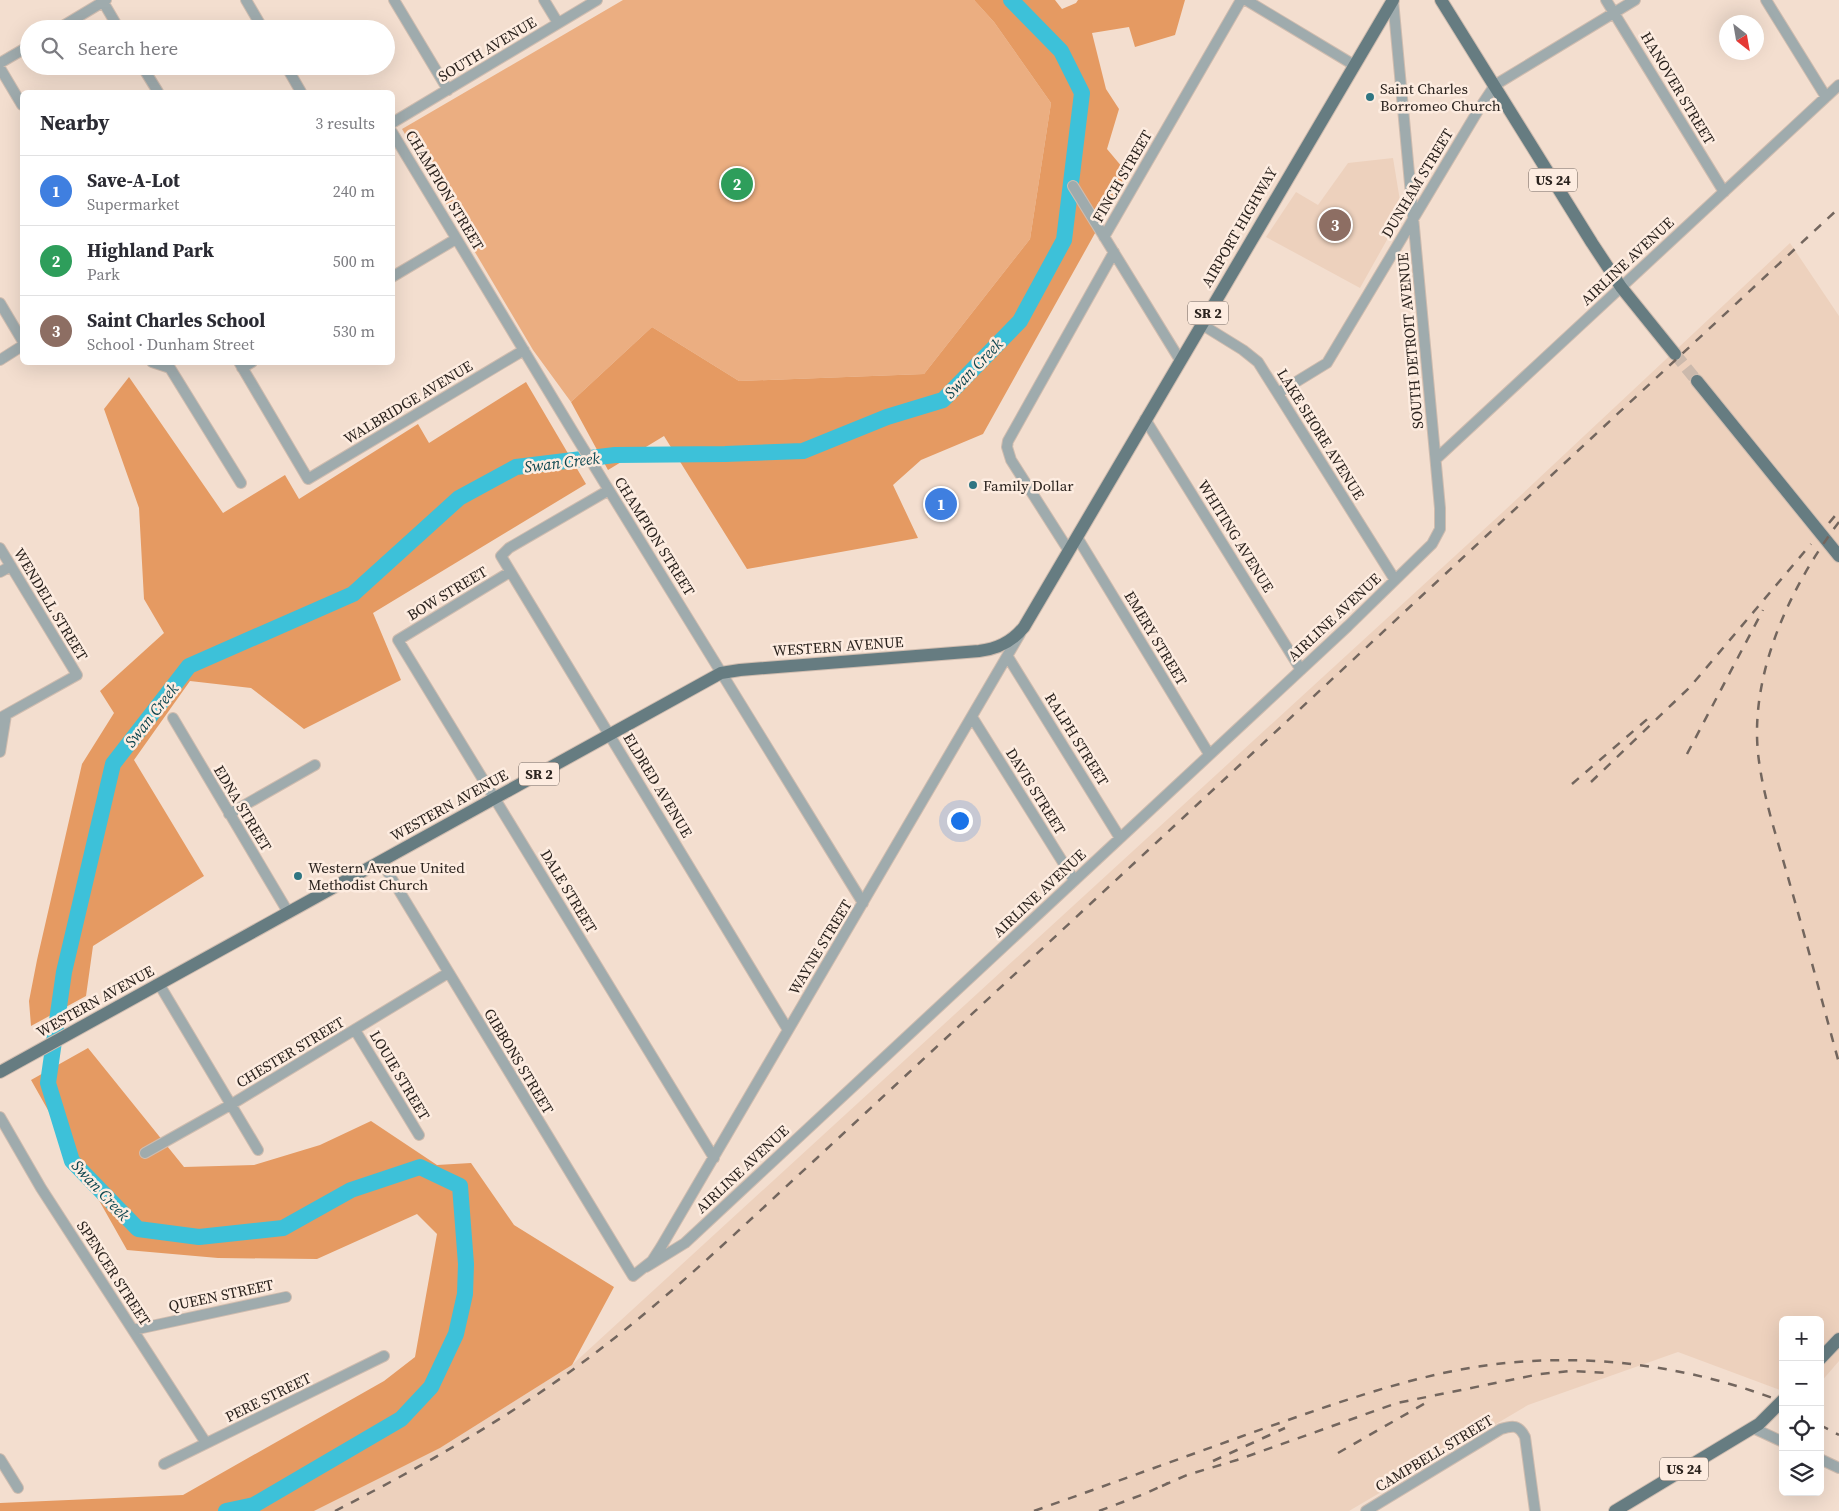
<!DOCTYPE html>
<html lang="en">
<head>
<meta charset="utf-8">
<style>
	body { margin:0; font-family:"Source Serif 4",serif; background:#f7f7f7; color:#2b2b33 }
	.controls { position:absolute; right:15px; bottom:15px; display:grid; overflow:hidden; border-radius:8px; box-shadow:0 5px 20px #0002 }
	.controls button { width:45px; height:45px; display:grid; place-items:center; padding:0; border:0; border-bottom:1px solid #e1e1e2; background:#fff; color:#2b2b33; font:25px sans-serif }
	.compass { position:absolute; left:1719px; top:15px; width:45px; height:45px; border-radius:50%; background:#fff; box-shadow:0 5px 20px #0002; rotate:149deg }
	.you { position:absolute; left:959px; top:820px; width:18px; height:18px; margin:-12px; border:4px solid #fff; border-radius:50%; background:#1a73e8; box-shadow:0 0 0 8px #1a73e833 }
	.badge { display:grid; place-items:center; width:32px; height:32px; border-radius:50%; background:#0f766e; color:#fff; font-size:16px; font-weight:700 }
	.pin { position:absolute; translate:-50% -50%; border:2px solid #fff; box-shadow:0 1px 5px #0006 }
	.list { margin:0; padding:0; list-style:none }
	h2 { display:flex; justify-content:space-between; align-items:center; height:65px; margin:0; padding:0 20px; font-size:21px }
	h2 small { font-size:16px; font-weight:400; color:#7c7c81 }
	.list li { display:grid; grid-template-columns:32px 1fr auto; gap:15px; align-items:center; box-sizing:border-box; height:70px; padding:0 20px; border-top:1px solid #e1e1e2 }
	.list b { display:block; font-size:19px; white-space:nowrap }
	.list p { margin:0; font-size:16px; white-space:nowrap; color:#7c7c81 }
	.list em { font-size:16px; font-style:normal; color:#7c7c81 }
	.icon { flex:none; width:28px; height:28px; fill:none; stroke:currentColor; stroke-width:2; stroke-linecap:round; stroke-linejoin:round }
	.map { position:relative; flex:none; width:1839px; height:1511px; overflow:hidden }
	.search { position:absolute; background:#fff; box-shadow:0 5px 20px #0002; left:20px; top:20px; width:375px; height:55px; display:flex; align-items:center; gap:12px; box-sizing:border-box; padding:0 18px; border-radius:28px; color:#7c7c81; font-size:19px }
	.panel { position:absolute; background:#fff; box-shadow:0 5px 20px #0002; left:20px; top:90px; width:375px; height:275px; border-radius:8px }
	.map>svg:first-child { display:block }
	.built { fill:#edd1bd }
	.green { fill:#ebae81 }
	.forest { fill:#e59a62 }
	.lines { fill:none; stroke-linecap:round; stroke-linejoin:round }
	.river { stroke:#3dc1d9; stroke-width:16 }
	.major-tunnel { stroke:#cbb9ac; stroke-width:12; stroke-dasharray:12 6; stroke-linecap:butt }
	.minor-casing { stroke:#cfbcaf; stroke-width:12 }
	.major-casing { stroke:#cfbcaf; stroke-width:14 }
	.minor { stroke:#9fabad; stroke-width:10 }
	.major { stroke:#667c81; stroke-width:12 }
	.rail { stroke:#73665e; stroke-width:2.5; stroke-dasharray:9 9; stroke-linecap:butt }
	.poi-dot { fill:#2f7582; stroke:#fdece0; stroke-width:2 }
	.labels { text-anchor:middle; dominant-baseline:central; stroke-width:5; stroke-linejoin:round; paint-order:stroke }
	.shield { fill:#fdece0; stroke:#6a5f58; stroke-width:1 }
	.shield-label { font-size:14px; font-weight:bold; fill:#2b231e }
	.street-label { font-size:15px; fill:#2b231e; stroke:#fdece0 }
	.poi-label { font-size:15px; fill:#2b231e; stroke:#fdece0; text-anchor:start }
	.water-label { font-size:16px; font-style:italic; fill:#0b454f; stroke:#fdece0 }
</style>
</head>
<body>
<div class="map">
<svg width="1839" height="1511" viewBox="0 0 1839 1511">
	<rect width="100%" height="100%" fill="#f3decf"/>
	<path class="built" d="M1393,158L1402,213L1360,288L1266,237L1296,192L1318,205L1348,163Z
		M1790,243L1839,316V1361L1820,1383V1320H1783V1391L1678,1352L1528,1405L1349,1511H314L440,1448L572,1365L1504,511Z"/>
	<path class="green" d="M623,0H974L994,22L1051,103L1030,239L924,374L739,381L652,327L571,402L533,350L402,129Z"/>
	<path class="forest" d="M974,0H1055L1062,9L1076,3L1078,0H1185L1175,35L1135,47L1129,27L1092,33L1106,89L1119,109L1107,149L1128,174L983,434L921,460L893,485L918,538L747,569L664,436L608,470L571,402L652,327L739,381L924,374L1030,239L1051,103L994,22Z
		M129,377L223,513L285,475L299,499L418,424L429,443L526,382L586,484L373,613L401,680L304,729L251,688L190,681L134,760L204,876L93,946L86,996L31,1026L29,1001L37,960L82,764L114,713L100,691L164,633L144,599L139,508L104,409Z
		M88,1048L184,1167L254,1165L320,1145L371,1121L437,1165L471,1163L514,1225L614,1287L572,1365L440,1448L314,1511H0V1503L183,1495L384,1381L415,1357L437,1234L417,1214L317,1259L218,1258L127,1250L31,1080Z"/>
	<g class="lines">
		<path class="river" d="M226,1511L254,1505L401,1419L431,1387L456,1334L465,1294L466,1264L460,1186L420,1167L351,1190L283,1228L199,1237L138,1229L72,1161L48,1083L64,972L113,764L189,666L353,594L459,498L516,467L615,455L725,454L803,451L887,417L943,400L1020,321L1064,240L1082,93L1061,51L1011,0"/>
		<path class="major-tunnel" d="M1675,354L1697,381"/>
		<g class="minor-casing">
			<path id="minor" d="M102,0L119,29
				M246,0L263,29
				M394,0L448,90
				M544,0L558,23
				M1246,0L1354,65
				M1606,0L1724,192
				M1766,0L1826,97
				M58,29L106,0
				M0,63L29,46
				M142,66L158,92
				M286,66L301,92
				M0,68L22,105
				M392,123L597,0
				M392,132L575,435L863,903
				M1073,186L1180,360
				M1104,237L1241,0
				M392,277L456,239
				M0,303L22,340
				M1201,324L1243,350L1258,362L1395,580
				M0,360L22,346
				M152,362L170,368L241,483
				M239,362L308,479L524,350
				M242,368L252,362
				M1278,393L1327,363L1479,109L1495,85L1635,0
				M1145,419L1301,670
				M1436,459L1839,85
				M609,490L509,548L501,556L788,1030
				M1077,537L1209,754
				M0,548L77,675L0,718
				M1069,551L1011,460L1007,447L1008,441L1114,252
				M0,572L11,566
				M510,572L398,640L714,1158
				M1008,657L1120,838
				M972,717L1074,880
				M173,718L288,912
				M0,752L6,715
				M229,814L315,765
				M381,861L633,1276L652,1261L661,1247L1020,634
				M159,984L258,1150
				M355,1030L419,1135
				M0,1117L41,1188L206,1443
				M145,1153L232,1104L448,973
				M646,1267L685,1243L1348,626L1432,544L1440,529V508L1393,0
				M133,1330L286,1297
				M1753,1428L1783,1442
				M0,1459L18,1488
				M1820,1459L1839,1468
				M164,1464L384,1356
				M1366,1511L1501,1429C1513,1425 1519,1425 1525,1437L1535,1511"/>
		</g>
		<g class="major-casing">
			<path id="major" d="M1441,0L1592,243L1621,287L1675,354
				M1697,381L1839,556
				M0,1072L721,673L740,670L979,651C998,649 1012,642 1024,627L1393,0
				M1820,1359L1839,1339
				M1615,1511L1759,1424L1783,1400"/>
		</g>
		<use href="#minor" class="minor"/>
		<use href="#major" class="major"/>
		<path class="rail" d="M1839,522C1791,585 1750,672 1758,753C1763,799 1779,844 1791,888C1808,947 1823,1005 1839,1063
			M1829,523L1839,511
			M1687,754L1763,610
			M1591,782L1690,687L1811,544
			M1572,784L1652,715
			M1820,1425L1839,1435
			M1338,1453L1429,1401
			M1213,1461L1285,1428
			M1162,1486L1187,1475L1237,1460L1397,1403L1540,1374L1570,1371L1611,1373
			M335,1511C423,1466 510,1417 590,1357C670,1297 743,1226 817,1158L1839,208
			M1034,1511C1107,1485 1179,1459 1251,1433C1317,1410 1384,1385 1453,1371C1563,1349 1678,1361 1783,1402
			M1099,1511L1144,1494L1168,1483"/>
	</g>
	<g class="poi-dot">
		<circle cx="1370" cy="97" r="5"/>
		<circle cx="973" cy="485" r="5"/>
		<circle cx="298" cy="876" r="5"/>
	</g>
	<g class="labels">
		<g class="shield">
			<rect x="1529" y="168.5" width="48" height="23" rx="4"/>
			<rect x="1188" y="301.5" width="40" height="23" rx="4"/>
			<rect x="519" y="762.5" width="40" height="23" rx="4"/>
			<rect x="1660" y="1457.5" width="48" height="23" rx="4"/>
		</g>
		<g class="shield-label">
			<text x="1553" y="180">US 24</text>
			<text x="1208" y="313">SR 2</text>
			<text x="539" y="774">SR 2</text>
			<text x="1684" y="1469">US 24</text>
		</g>
		<g class="street-label">
			<text transform="translate(487 49) rotate(-31)">SOUTH AVENUE</text>
			<text transform="translate(1678 88) rotate(59)">HANOVER STREET</text>
			<text transform="translate(1122 176) rotate(-60)">FINCH STREET</text>
			<text transform="translate(1417 183) rotate(-59)">DUNHAM STREET</text>
			<text transform="translate(445 190) rotate(59)">CHAMPION STREET</text>
			<text transform="translate(1239 227) rotate(-60)">AIRPORT HIGHWAY</text>
			<text transform="translate(1627 261) rotate(-43)">AIRLINE AVENUE</text>
			<text transform="translate(1410 341) rotate(-95)">SOUTH DETROIT AVENUE</text>
			<text transform="translate(408 402) rotate(-31)">WALBRIDGE AVENUE</text>
			<text transform="translate(1321 434) rotate(58)">LAKE SHORE AVENUE</text>
			<text transform="translate(655 536) rotate(58)">CHAMPION STREET</text>
			<text transform="translate(1236 536) rotate(58)">WHITING AVENUE</text>
			<text transform="translate(447 593) rotate(-31)">BOW STREET</text>
			<text transform="translate(51 604) rotate(59)">WENDELL STREET</text>
			<text transform="translate(1334 617) rotate(-43)">AIRLINE AVENUE</text>
			<text transform="translate(1156 638) rotate(59)">EMERY STREET</text>
			<text transform="translate(838 646) rotate(-4)">WESTERN AVENUE</text>
			<text transform="translate(1077 739) rotate(58)">RALPH STREET</text>
			<text transform="translate(658 785) rotate(59)">ELDRED AVENUE</text>
			<text transform="translate(1036 791) rotate(58)">DAVIS STREET</text>
			<text transform="translate(449 805) rotate(-29)">WESTERN AVENUE</text>
			<text transform="translate(243 808) rotate(59)">EDNA STREET</text>
			<text transform="translate(569 891) rotate(59)">DALE STREET</text>
			<text transform="translate(1039 893) rotate(-43)">AIRLINE AVENUE</text>
			<text transform="translate(820 947) rotate(-59)">WAYNE STREET</text>
			<text transform="translate(95 1001) rotate(-29)">WESTERN AVENUE</text>
			<text transform="translate(290 1052) rotate(-31)">CHESTER STREET</text>
			<text transform="translate(519 1061) rotate(59)">GIBBONS STREET</text>
			<text transform="translate(400 1075) rotate(59)">LOUIE STREET</text>
			<text transform="translate(742 1169) rotate(-43)">AIRLINE AVENUE</text>
			<text transform="translate(114 1273) rotate(57)">SPENCER STREET</text>
			<text transform="translate(221 1295) rotate(-12)">QUEEN STREET</text>
			<text transform="translate(268 1397) rotate(-26)">PERE STREET</text>
			<text transform="translate(1434 1453) rotate(-31)">CAMPBELL STREET</text>
		</g>
		<g class="poi-label">
			<text x="1380" y="88">Saint Charles<tspan x="1380" dy="17">Borromeo Church</tspan></text>
			<text x="983" y="485">Family Dollar</text>
			<text x="308" y="867">Western Avenue United<tspan x="308" dy="17">Methodist Church</tspan></text>
		</g>
		<g class="water-label">
			<text transform="translate(973 368) rotate(-46)">Swan Creek</text>
			<text transform="translate(562 462) rotate(-7)">Swan Creek</text>
			<text transform="translate(151 715) rotate(-52)">Swan Creek</text>
			<text transform="translate(101 1190) rotate(47)">Swan Creek</text>
		</g>
	</g>
</svg>
<div class="controls">
<button>+</button>
<button>−</button>
<button><svg class="icon" aria-label="locate" viewBox="0 0 24 24"><circle cx="12" cy="12" r="6"/><path d="M12 2v4M12 18v4M2 12h4M18 12h4"/></svg></button>
<button><svg class="icon" aria-label="layers" viewBox="0 0 24 24"><path d="M12 4l9 5-9 5-9-5zM3 14l9 5 9-5"/></svg></button>
</div>
<svg class="compass" viewBox="-18 -18 36 36"><path d="M0-13l5 13h-10z" fill="#e53935"/><path d="M0 13l5-13h-10z" fill="#7c7c81"/></svg>
<div class="you"></div>
<div class="pin badge" style="left:941px;top:504px;background:#3f7fe0">1</div>
<div class="pin badge" style="left:737px;top:184px;background:#2e9e5b">2</div>
<div class="pin badge" style="left:1335px;top:225px;background:#8d6e63">3</div>
<div class="search"><svg class="icon" aria-label="search" viewBox="0 0 24 24"><circle cx="10" cy="10" r="6"/><path d="M15 15l6 6"/></svg>Search here</div>
<section class="panel">
<h2>Nearby<small>3 results</small></h2>
<ul class="list">
<li><span class="badge" style="background:#3f7fe0">1</span><div><b>Save-A-Lot</b><p>Supermarket</p></div><em>240 m</em></li>
<li><span class="badge" style="background:#2e9e5b">2</span><div><b>Highland Park</b><p>Park</p></div><em>500 m</em></li>
<li><span class="badge" style="background:#8d6e63">3</span><div><b>Saint Charles School</b><p>School · Dunham Street</p></div><em>530 m</em></li>
</ul>
</section>
</div>
</body>
</html>
